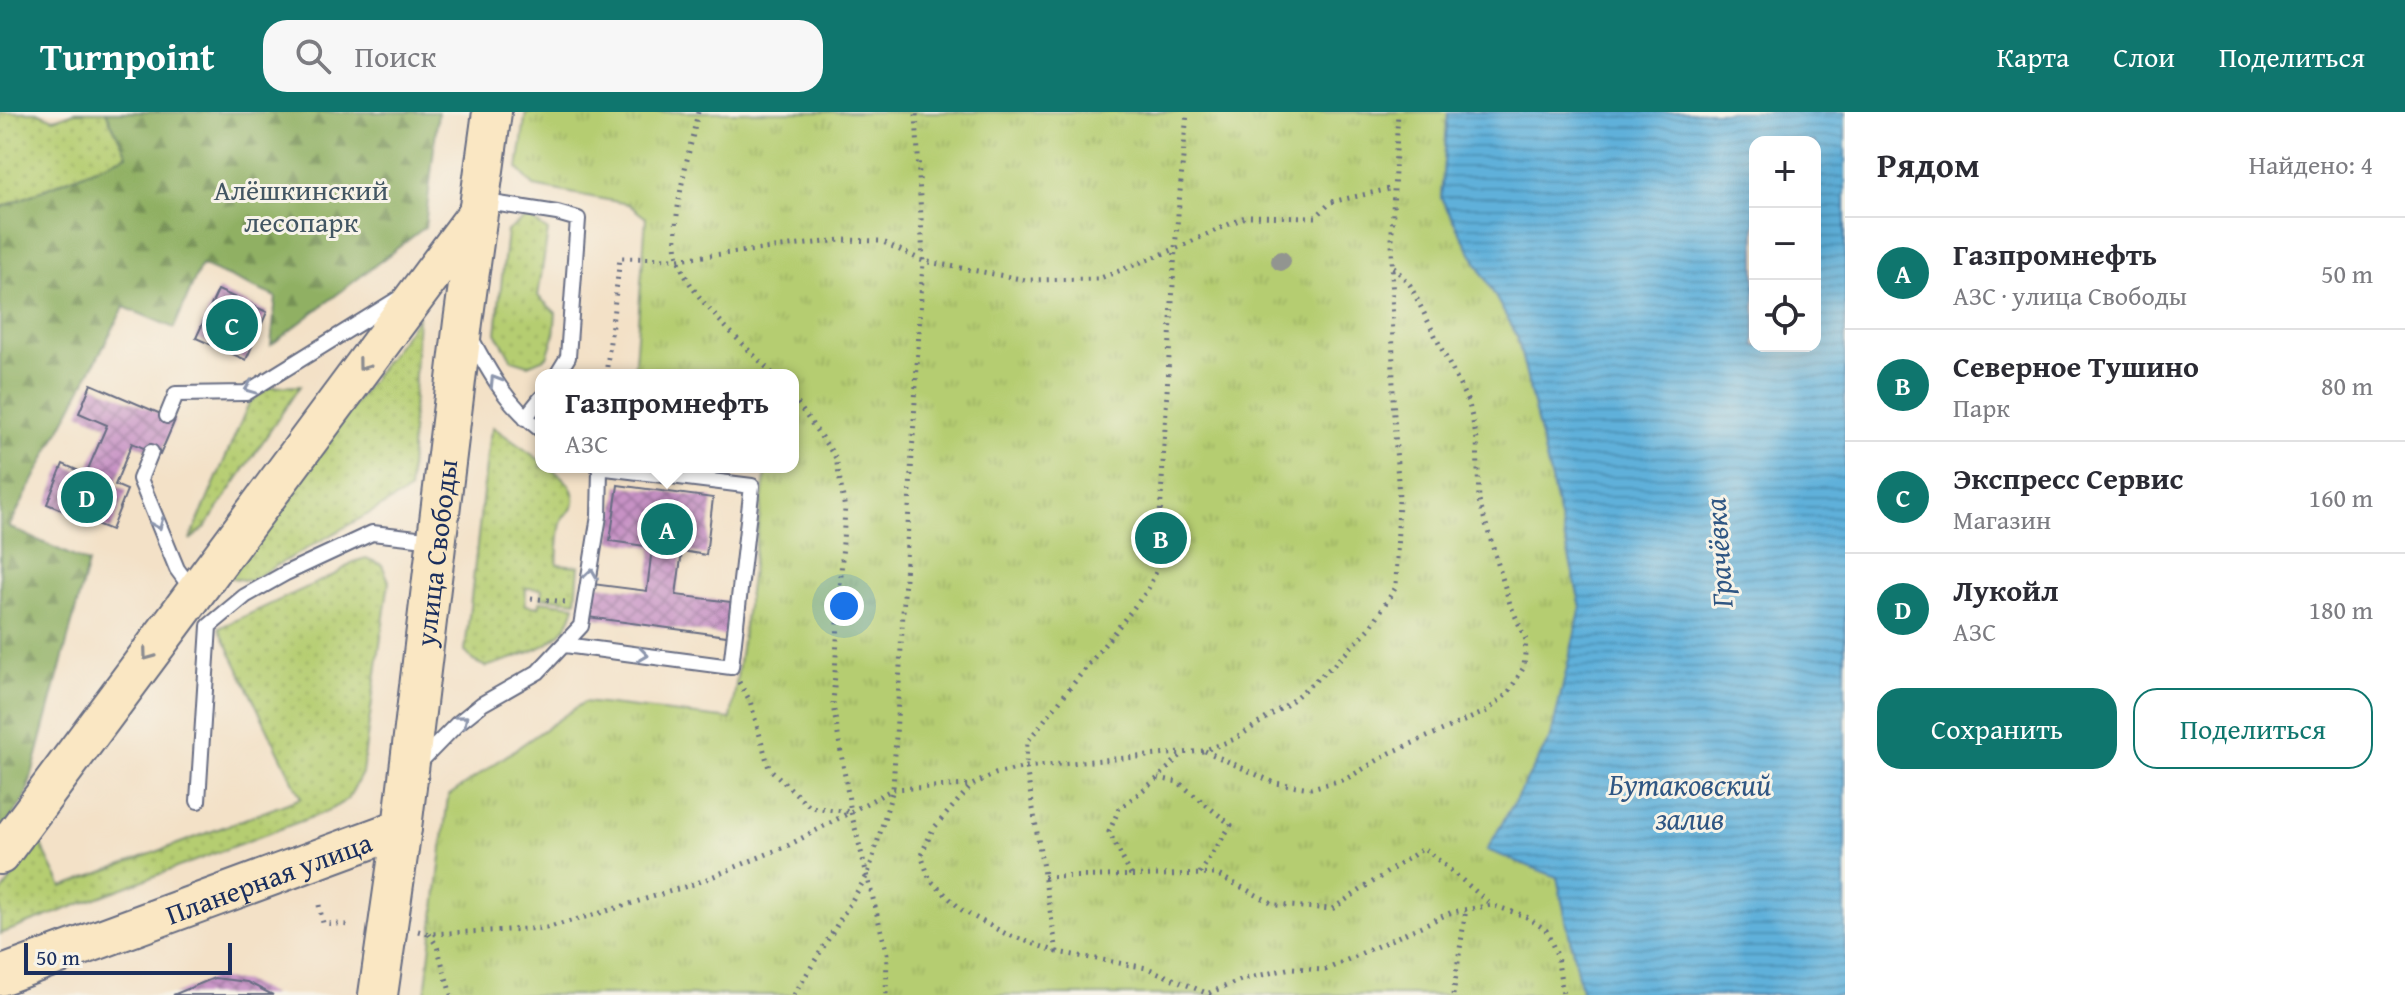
<!DOCTYPE html>
<html lang="ru">
<head>
<meta charset="utf-8">
<style>
	body { margin:0; font-family:"Gentium Book Plus",serif; background:#f7f7f7; color:#2b2b33 }
	.controls { position:absolute; right:24px; top:24px; display:grid; overflow:hidden; border-radius:16px; box-shadow:0 8px 32px #0002 }
	.controls button { width:72px; height:72px; display:grid; place-items:center; padding:0; border:0; border-bottom:2px solid #e1e1e2; background:#fff; color:#2b2b33; font:40px sans-serif }
	.scale { position:absolute; left:24px; bottom:20px; width:208px; box-sizing:border-box; padding-left:8px; border:4px solid #1b2f5e; border-top:0; font-size:22px; line-height:28px; white-space:nowrap; color:#1b2f5e; -webkit-text-stroke:6px #f7f3e8; paint-order:stroke }
	.you { position:absolute; left:844px; top:494px; width:28px; height:28px; margin:-20px; border:6px solid #fff; border-radius:50%; background:#1a73e8; box-shadow:0 0 0 12px #1a73e833 }
	.badge { display:grid; place-items:center; width:52px; height:52px; border-radius:50%; background:#0f766e; color:#fff; font-size:26px; font-weight:700 }
	.pin { position:absolute; translate:-50% -50%; border:4px solid #fff; box-shadow:0 2px 8px #0006 }
	.popup { position:absolute; left:535px; top:257px; width:264px; height:104px; box-sizing:border-box; display:grid; place-content:center; border-radius:16px; background:#fff; filter:drop-shadow(0 2px 6px #0005); font-size:26px; white-space:nowrap; color:#7c7c81 }
	.popup b { font-size:30px; color:#2b2b33 }
	.popup::after { content:''; position:absolute; left:50%; top:100%; margin-left:-16px; border:16px solid transparent; border-top-color:#fff }
	.list { margin:0; padding:0; list-style:none }
	h2 { display:flex; justify-content:space-between; align-items:center; height:104px; margin:0; padding:0 32px; font-size:34px }
	h2 small { font-size:26px; font-weight:400; color:#7c7c81 }
	.list li { display:grid; grid-template-columns:52px 1fr auto; gap:24px; align-items:center; box-sizing:border-box; height:112px; padding:0 32px; border-top:2px solid #e1e1e2 }
	.list b { display:block; font-size:30px; white-space:nowrap }
	.list p { margin:0; font-size:26px; white-space:nowrap; color:#7c7c81 }
	.list em { font-size:26px; font-style:normal; color:#7c7c81 }
	.actions { display:flex; gap:16px; padding:24px 32px }
	.actions a { flex:1; padding:18px 0; border:2px solid #0f766e; border-radius:24px; text-align:center; font-size:28px; color:#0f766e }
	.actions .main { background:#0f766e; color:#fff }
	.icon { flex:none; width:44px; height:44px; fill:none; stroke:currentColor; stroke-width:2; stroke-linecap:round; stroke-linejoin:round }
	.map { position:relative; flex:none; width:1845px; height:883px; overflow:hidden }
	header { display:flex; align-items:center; gap:48px; box-sizing:border-box; height:112px; padding:0 40px; background:#0f766e; color:#fff }
	header strong { font-size:38px }
	nav { display:flex; gap:44px; margin-inline-start:auto; font-size:28px }
	.search { width:560px; height:72px; background:#f7f7f7; display:flex; align-items:center; gap:20px; box-sizing:border-box; padding:0 28px; border-radius:24px; color:#7c7c81; font-size:30px }
	main { display:flex }
	aside { flex:1; background:#fff }
	.map>svg:first-child { display:block }
	.grass { fill:url(#grass-dots); stroke:#687e68; stroke-width:2 }
	.forest { fill:url(#forest-firs); stroke:#567060; stroke-width:2 }
	.park { fill:url(#park-tufts); stroke:#687e68; stroke-width:2 }
	.water { fill:url(#water-rules); stroke:#3d709c; stroke-width:2; fill-rule:evenodd }
	.building { fill:url(#building-cross-hatch) }
	.lines { fill:none; stroke-linecap:round; stroke-linejoin:round }
	.service-casing { stroke:#676d83; stroke-width:18 }
	.secondary-casing { stroke:#676d83; stroke-width:42 }
	.path { stroke:#676d83; stroke-width:5; stroke-dasharray:2 6; stroke-linecap:butt }
	.service { stroke:#fff; stroke-width:14 }
	.secondary { stroke:#fae7c3; stroke-width:38 }
	.tree { fill:#929590 }
	.oneway { stroke:#8a8b90 }
	.oneway2 { stroke:#8d97ae }
	.labels { text-anchor:middle; dominant-baseline:central; stroke-width:6; stroke-linejoin:round; paint-order:stroke }
	.park-label { font-size:28px; fill:#425663; stroke:#f7f3e8 }
	.street-label { font-size:28px; fill:#1b2f5e; stroke:#f7f3e8 }
	.water-label { font-size:30px; font-style:italic; fill:#2f5683; stroke:#f7f3e8 }
</style>
</head>
<body>
<header>
<strong>Turnpoint</strong>
<div class="search"><svg class="icon" aria-label="search" viewBox="0 0 24 24"><circle cx="10" cy="10" r="6"/><path d="M15 15l6 6"/></svg>Поиск</div>
<nav><a>Карта</a><a>Слои</a><a>Поделиться</a></nav>
</header>
<main>
<div class="map">
<svg width="1845" height="883" viewBox="0 0 1845 883">
	<defs>
		<pattern id="grass-dots" width="8" height="8" patternUnits="userSpaceOnUse" patternTransform="scale(2)"><rect width="8" height="8" fill="#b5cd71"/><path d="M2 2h.1M6 6h.1" fill="none" stroke="#9bb064" stroke-width="1.8" stroke-linecap="round"/></pattern>
		<pattern id="forest-firs" width="22" height="20" patternUnits="userSpaceOnUse" patternTransform="scale(2)"><rect width="22" height="20" fill="#90b063"/><path d="M5 1l3.5 6h-7zM16 11l3.5 6h-7z" fill="#759055"/></pattern>
		<pattern id="park-tufts" width="24" height="20" patternUnits="userSpaceOnUse" patternTransform="scale(2)"><rect width="24" height="20" fill="#b5cd71"/><path d="M3 7l-1-3M5 7V3M7 7l1-3M15 17l-1-3M17 17v-4M19 17l1-3" fill="none" stroke="#9bb064"/></pattern>
		<pattern id="water-rules" width="6" height="5" patternUnits="userSpaceOnUse" patternTransform="scale(2)"><rect width="6" height="5" fill="#5fb0da"/><path d="M0 2.5h6" fill="none" stroke="#4e90b4"/></pattern>
		<pattern id="building-cross-hatch" width="8" height="8" patternUnits="userSpaceOnUse" patternTransform="scale(2)"><rect width="8" height="8" fill="#c792c5"/><path d="M0 0l8 8M0 8l8-8" fill="none" stroke="#a178a3"/></pattern>
	</defs>
	<rect width="100%" height="100%" fill="#f7f3e8"/>
	<filter id="ink" filterUnits="userSpaceOnUse"><feTurbulence type="fractalNoise" baseFrequency=".0125" numOctaves="2"/><feDisplacementMap in="SourceGraphic" scale="16" xChannelSelector="R" yChannelSelector="G"/><feConvolveMatrix kernelMatrix="1 2 1 2 8 2 1 2 1" color-interpolation-filters="sRGB"/></filter>
	<filter id="wash" filterUnits="userSpaceOnUse"><feTurbulence type="fractalNoise" baseFrequency=".006" numOctaves="4" result="noise"/><feDisplacementMap in="SourceGraphic" scale="32" xChannelSelector="R" yChannelSelector="G"/><feGaussianBlur stdDeviation="1.8" result="paint"/><feColorMatrix in="noise" values="0 0 0 0 0 0 0 0 0 0 0 0 0 0 0 0 0 1.4 0 .05"/><feComposite in="paint" operator="in"/></filter>
	<g filter="url(#wash)">
		<rect width="100%" height="100%" fill="#f3e1c7"/>
		<path class="grass" d="M0,0H36L54,7L75,0H106L128,43L0,96Z
			M527,105L548,119L538,184L556,201L554,224L547,245L528,253L512,248L496,221L507,119Z
			M418,205L409,379L249,469L227,465Z
			M300,274L205,416L190,428L249,291L270,275Z
			M493,315L541,349V355C557,355 582,379 572,396C570,400 565,402 563,406C558,414 558,441 557,452L579,454L576,489L541,485L542,477L526,476L525,493L539,495L540,489L575,493C567,535 521,543 486,555L473,549L465,539L489,327Z
			M366,446L382,453L389,469L362,661L348,687L328,699L0,822V783L39,729L62,775L301,686L219,516L336,462L353,450Z"/>
		<path class="forest" d="M106,0H438L425,115L271,233L276,185L201,153L174,216L124,195L9,415L88,451L26,685L0,721V96L127,43Z"/>
		<path class="park" d="M526,0H1448L1441,86L1517,224L1581,495L1551,626L1487,738L1557,765L1582,883H425L448,684L584,590L731,607L766,359L747,355H793V263H634L646,106L628,92L534,74L518,57Z"/>
		<path class="water" d="M1448,0H1845V883H1582L1557,765L1487,738L1551,625L1581,495L1517,224L1441,86ZM1755,30H1815V234H1755Z"/>
		<g id="blocks">
			<path class="building" d="M218,178L267,200L246,248L196,226Z
				M91,272L175,308L160,343L132,331L115,373L127,378L111,418L47,392L63,352L86,362L107,313L79,301Z
				M618,373L713,386L706,443L682,439L676,483L731,490L727,524L580,504L585,471L647,479L652,435L610,429Z
				M214,866L247,870L273,883H173Z"/>
		</g>
	</g>
	<g filter="url(#ink)">
		<use href="#blocks" fill-opacity="0" stroke="#676d83" stroke-width="2"/>
		<g class="lines">
			<g class="service-casing">
				<path id="service" d="M480,89L557,101L578,107L568,245L557,263
					M470,224C489,260 507,293 541,318
					M167,304L176,282L246,281L398,187
					M525,306L541,286
					M151,340L140,367L177,457L194,480
					M565,533L731,555L752,374L598,355
					M419,651L457,612L482,592L538,560L581,514L599,404L600,357
					M198,689L209,514L245,484L286,461L372,421L435,428"/>
			</g>
			<g class="secondary-casing">
				<g id="secondary">
					<path d="M0,743L476,103"/>
					<path id="s1" d="M0,864L402,716"/>
					<path id="s2" d="M378,883L402,716L463,210L492,0"/>
				</g>
			</g>
			<path class="path" d="M698,0C690,39 669,108 678,145C687,184 746,234 774,263
				M606,263L620,146L678,147L842,128L881,129L923,149L1026,168L1098,167L1175,137L1247,104L1316,105L1331,90L1394,76
				M793,285L836,346L845,397L833,593L851,700L887,842L886,883
				M531,486L565,490
				M739,570L750,589L769,656L810,695L851,700
				M1205,639L1275,671L1311,676L1346,667L1390,641L1487,599L1508,581L1524,555L1526,528L1510,492L1479,389L1477,328L1469,292L1410,173L1393,154
				M1158,666L1178,670L1231,713L1200,761
				M1131,763L1109,720L1119,697L1158,666L1183,641
				M1044,765L1216,762L1276,793L1332,797L1424,736L1492,793
				M319,793L323,811L350,813
				M418,819L429,822L546,816L607,799L697,771L789,733L893,677L971,673
				M429,822L437,834L451,883
				M1057,840L1026,655L1027,630L1147,479L1157,458L1175,137L1187,0
				M1209,881L1241,868L1291,856L1325,858L1452,800L1492,793L1525,804L1546,818L1557,843L1563,883
				M794,883L868,762L893,677L923,149L916,0
				M1211,883L1147,856L1057,840L1006,822L963,799L930,768L921,743L933,717L972,673L995,662L1026,655L1203,639L1235,627L1289,591L1337,550L1370,516L1396,475L1399,386L1393,287L1392,119L1398,0
				M1453,883L1466,797"/>
			<use href="#service" class="service"/>
			<use href="#secondary" class="secondary"/>
		</g>
		<circle class="tree" cx="1281" cy="149" r="10"/>
		<defs><path id="oneway-chevron" d="M-2-3.5L2.5 0L-2 3.5" fill="none" stroke-width="1.6" stroke-linecap="round" stroke-linejoin="round" transform="scale(2)"/></defs>
		<g class="oneway">
			<use href="#oneway-chevron" transform="translate(363 253) rotate(127)"/>
			<use href="#oneway-chevron" transform="translate(148 543) rotate(126)"/>
		</g>
		<g class="oneway2">
			<use href="#oneway-chevron" transform="translate(495 269) rotate(-122)"/>
			<use href="#oneway-chevron" transform="translate(250 276) rotate(158)"/>
			<use href="#oneway-chevron" transform="translate(158 412) rotate(67)"/>
			<use href="#oneway-chevron" transform="translate(591 462) rotate(-82)"/>
			<use href="#oneway-chevron" transform="translate(643 543) rotate(8)"/>
			<use href="#oneway-chevron" transform="translate(463 608) rotate(-40)"/>
		</g>
	</g>
	<g class="labels">
		<g class="park-label">
			<text x="301" y="77">Алёшкинский<tspan x="301" dy="32">лесопарк</tspan></text>
		</g>
		<g class="street-label">
			<text stroke="none"><textPath href="#s2" startOffset="446">улица Свободы</textPath></text>
			<text stroke="none"><textPath href="#s1" startOffset="286">Планерная улица</textPath></text>
		</g>
		<g class="water-label">
			<text transform="translate(1718 441) rotate(-94)">Грачёвка</text>
			<text x="1690" y="672">Бутаковский<tspan x="1690" dy="34">залив</tspan></text>
		</g>
	</g>
</svg>
<div class="controls">
<button>+</button>
<button>−</button>
<button><svg class="icon" aria-label="locate" viewBox="0 0 24 24"><circle cx="12" cy="12" r="6"/><path d="M12 2v4M12 18v4M2 12h4M18 12h4"/></svg></button>
</div>
<div class="scale">50 m</div>
<div class="you"></div>
<div class="pin badge" style="left:667px;top:417px">A</div>
<div class="popup"><b>Газпромнефть</b>АЗС</div>
<div class="pin badge" style="left:1161px;top:426px">B</div>
<div class="pin badge" style="left:232px;top:213px">C</div>
<div class="pin badge" style="left:87px;top:385px">D</div>
</div>
<aside>
<h2>Рядом<small>Найдено: 4</small></h2>
<ul class="list">
<li><span class="badge">A</span><div><b>Газпромнефть</b><p>АЗС · улица Свободы</p></div><em>50 m</em></li>
<li><span class="badge">B</span><div><b>Северное Тушино</b><p>Парк</p></div><em>80 m</em></li>
<li><span class="badge">C</span><div><b>Экспресс Сервис</b><p>Магазин</p></div><em>160 m</em></li>
<li><span class="badge">D</span><div><b>Лукойл</b><p>АЗС</p></div><em>180 m</em></li>
</ul>
<div class="actions"><a class="main">Сохранить</a><a>Поделиться</a></div>
</aside>
</main>
</body>
</html>
